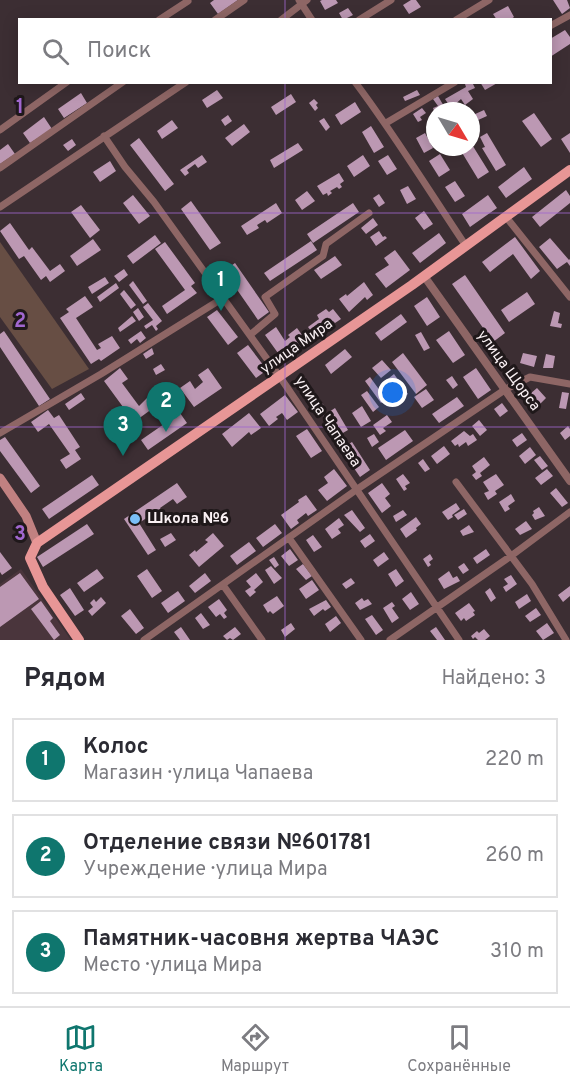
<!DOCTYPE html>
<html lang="ru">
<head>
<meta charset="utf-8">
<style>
	body { margin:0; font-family:Overpass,sans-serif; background:#f2f2f3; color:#2b2b33 }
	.compass { position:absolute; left:426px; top:102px; width:54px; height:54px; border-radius:50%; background:#fff; box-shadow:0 3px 15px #0003; rotate:128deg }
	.you { position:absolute; left:393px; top:393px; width:21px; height:21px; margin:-15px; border:4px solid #fff; border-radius:50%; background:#1a73e8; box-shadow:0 0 0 9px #1a73e833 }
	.badge { display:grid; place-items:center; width:39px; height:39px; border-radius:50%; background:#0f766e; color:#fff; font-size:20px; font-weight:700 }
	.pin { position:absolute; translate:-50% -50px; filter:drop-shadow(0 2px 3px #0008) }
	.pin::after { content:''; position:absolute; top:32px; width:21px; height:18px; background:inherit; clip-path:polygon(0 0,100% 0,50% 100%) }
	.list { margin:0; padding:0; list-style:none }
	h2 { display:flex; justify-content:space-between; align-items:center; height:78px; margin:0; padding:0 24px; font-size:26px }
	h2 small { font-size:20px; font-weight:400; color:#7c7c81 }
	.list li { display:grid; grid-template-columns:39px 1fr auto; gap:18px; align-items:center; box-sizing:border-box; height:84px; margin:0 12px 12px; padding:0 12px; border:2px solid #e1e1e2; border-radius:0px }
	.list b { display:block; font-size:22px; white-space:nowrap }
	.list p { margin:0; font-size:20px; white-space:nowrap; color:#7c7c81 }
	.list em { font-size:20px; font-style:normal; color:#7c7c81 }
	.icon { flex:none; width:33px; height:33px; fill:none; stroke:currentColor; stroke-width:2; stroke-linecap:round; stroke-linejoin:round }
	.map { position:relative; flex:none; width:570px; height:640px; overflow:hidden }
	.search { position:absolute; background:#fff; box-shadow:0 3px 15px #0003; left:18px; right:18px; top:18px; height:66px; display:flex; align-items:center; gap:15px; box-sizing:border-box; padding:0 21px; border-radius:0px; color:#7c7c81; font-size:22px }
	.sheet { height:366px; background:#fff }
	nav { display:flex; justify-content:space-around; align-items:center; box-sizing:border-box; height:84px; border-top:2px solid #e1e1e2; background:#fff; font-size:16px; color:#7c7c81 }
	nav a { display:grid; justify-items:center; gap:3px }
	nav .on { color:#0f766e }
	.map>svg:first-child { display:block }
	.built { fill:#4a353c }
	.green { fill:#674e44 }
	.building { fill:#bc98b3 }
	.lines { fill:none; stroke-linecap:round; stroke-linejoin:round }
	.minor { stroke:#8e6665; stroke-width:7 }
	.tertiary { stroke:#8e6665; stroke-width:8 }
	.secondary { stroke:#c18181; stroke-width:9 }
	.primary { stroke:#e89696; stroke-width:10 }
	.grid { fill:none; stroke:#a167cf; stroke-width:1.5; stroke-opacity:0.55 }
	.poi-dot { fill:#7abff8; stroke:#1f181a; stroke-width:2 }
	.labels { text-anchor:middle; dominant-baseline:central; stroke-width:6; stroke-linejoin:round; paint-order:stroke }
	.street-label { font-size:15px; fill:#faf1f4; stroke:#1f181a }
	.poi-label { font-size:15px; font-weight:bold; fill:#faf1f4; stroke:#1f181a; text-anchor:start }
	.grid-label { font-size:20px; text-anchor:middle; font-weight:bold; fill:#a167cf; stroke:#1f181a; stroke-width:6; stroke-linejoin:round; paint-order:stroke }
</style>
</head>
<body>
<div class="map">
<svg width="570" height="640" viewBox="0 0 570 640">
	<rect width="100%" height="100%" fill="#3c2e33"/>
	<path class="built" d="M21,569L71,640H0V584Z"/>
	<path class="green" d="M0,242L89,369L52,389L0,317Z"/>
	<path class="building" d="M214,0H238L218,14L210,3Z
		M322,0H336L338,3L325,10L320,1Z
		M411,0H416L421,7L409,14L403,5Z
		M553,0H567L570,8L562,14Z
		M508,6L514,17L510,20H497L493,14Z
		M348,8L353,15L343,20L339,13Z
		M565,30L570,37V44L550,57V39Z
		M468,82H472L475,88L468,91L473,99L465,105L461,99L451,108L445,99L466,87L465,84Z
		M480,82H499L485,90Z
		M217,90L223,98L207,108L202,100Z
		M417,90L420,95L405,101L403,97Z
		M81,93L87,103L64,118L58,109Z
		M291,94L296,102L276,115L271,107Z
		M438,96L445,108L434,111L433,108L438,106L433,99Z
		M314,99L318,103L316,105L318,108L315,111L309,103Z
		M355,102L361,112L341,125L335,115Z
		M422,108L426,113L420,117L422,120L418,122L413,114Z
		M484,110L487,116L476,121L473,115Z
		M534,113L552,139L541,147L522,121Z
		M228,115L232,121L225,126L221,120Z
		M44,117L52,129L30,143L23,133Z
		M324,118L330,127L326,131L319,121Z
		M172,120L178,128L162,139L157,131Z
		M244,124L250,132L232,146L225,138Z
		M371,126L384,147L374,153L362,132Z
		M425,133L433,148L424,153L416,138Z
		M487,133L506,165L496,171L482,148L485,147L480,137Z
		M570,133V153L561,139Z
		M139,138L174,184L165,191L130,145Z
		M72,139L76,145L68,151L63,145Z
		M298,143L303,150L274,168L270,160Z
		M471,143L489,172L478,179L461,151L471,147Z
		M8,144L15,154L0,164V150Z
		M440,154L450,170L439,177L429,161Z
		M202,155L207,162L198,168L195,164L187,170L189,173L185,176L180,170Z
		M363,155L370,166L354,177L347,166Z
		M388,155L397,169L387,175L378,161Z
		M110,161L116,171L100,182L93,172Z
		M524,167L532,179L506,198L498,187Z
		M339,173L344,181L340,184L342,187L339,189L337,187L330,191L332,193L328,196L327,193L323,195L317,186Z
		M455,181L465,196L455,202L445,187Z
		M408,186L416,199L407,204L400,190Z
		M566,190L570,196V203L540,227L532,217Z
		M307,191L315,201L302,210L295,200Z
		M379,194L385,203L379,207L373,198Z
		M133,195L150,216L139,224L123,203Z
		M488,195L497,208L470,227L462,214Z
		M191,201L221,243L210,250L181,209Z
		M276,203L282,213L267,223L265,220L257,225L259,228L247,235L241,226Z
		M353,203L359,212L313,243L307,234Z
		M81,205L100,230L90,238L71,212Z
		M424,211L433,224L424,230L415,218Z
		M373,218L378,225L366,234L361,228Z
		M10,223L29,250L32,247L50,271L60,264L65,271L50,282L46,276L41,280L24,256L19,259L0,231Z
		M379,231L383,237L385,236L387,238L376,246L370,237Z
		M439,233L446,243L420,263L412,253Z
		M155,235L161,243L133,264L127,256Z
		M515,237L540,271L531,279L513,254L490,272L482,262Z
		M550,238L569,260L570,259V266L567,262L557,269L539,247Z
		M93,239L101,250L77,266L70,256Z
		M311,241L317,250L270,281L264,273Z
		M165,242L195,283L191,286L197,293L167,314L162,306L185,290L155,249Z
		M395,250L410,270L386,288L375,274L389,265L384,258Z
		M335,256L342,265L321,279L314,270Z
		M235,263L269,312L258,320L224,271Z
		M124,269L128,275L119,282L114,276Z
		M465,275L505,333L493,342L452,284Z
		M105,277L109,283L92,294L88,287Z
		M133,281L147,301L143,304L129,285Z
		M364,282L373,295L367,300L365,297L349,312L339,299L346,294L347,296Z
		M116,283L119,288L100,302L97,297Z
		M124,290L136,305L131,309L120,294Z
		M527,292L535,304L509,322L501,310Z
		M85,296L93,307L76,318L97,350L101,348L98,344L112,336L120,348L101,361L99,359L91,364L60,318L69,312L66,309Z
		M427,297L440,317L427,326L414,306Z
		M148,303L162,321L156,326L158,329L156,331L152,325L146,329L144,326L153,320L143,307Z
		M138,308L144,317L139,321L133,312Z
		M326,309L329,312L333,309L341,319L335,323L333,321L322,329L324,332L316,338L308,327L319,319L317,315Z
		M217,310L238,337L228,345L207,317Z
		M554,311L560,313L558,323L562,324L561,328L550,326Z
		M401,314L407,322L381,341L375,333Z
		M132,316L136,321L120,332L118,328Z
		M276,327L285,341L290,337L288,335L297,328L307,342L283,360L265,335Z
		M4,331L50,399L39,406L0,347V334Z
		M141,331L146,338L140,343L137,339L131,344L128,340Z
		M449,331L465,355L453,363L436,340Z
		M421,332L430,348L424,351L415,335Z
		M248,345L267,370L256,378L237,353Z
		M152,348L154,354L146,359L143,354Z
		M345,349L352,357L331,374L325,365Z
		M403,353L427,385L416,394L392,362Z
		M523,353L537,356L534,367L520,363Z
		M546,354L555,356L553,368H543Z
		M382,360L391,370L381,378L372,368Z
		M161,364L165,370L156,375L153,369Z
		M120,368L128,379L122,383L139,406L149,396L156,406L134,422L104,381Z
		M208,368L222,388L194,407L180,388L190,381L195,389L203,382L198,375Z
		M476,368L491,390L478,399L463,377Z
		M394,374L408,394L396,402L383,383Z
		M452,376L458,385L453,389L446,380Z
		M370,377L386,399L381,403L365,381Z
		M306,380L325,407L316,413L298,386Z
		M537,388L546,398L540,404L530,394Z
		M426,389L434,400L422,408L414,397Z
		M367,391L379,407L373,412L361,395Z
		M562,392L569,393L566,409L559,408Z
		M81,393L85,399L69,410L65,404Z
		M285,395L298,412L287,420L282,413L276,417L278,419L269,426L260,414Z
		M457,397L464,406L439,423L432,414Z
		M502,403L508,411L500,417L494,409Z
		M362,406L371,421L361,427L352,413Z
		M335,408L348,430L336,437L323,416Z
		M48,410L54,418L59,415L80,447L75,450L81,459L66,469L60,460L70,454L49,424L38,432L31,422Z
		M180,413L187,423L148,450L141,440Z
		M249,413L261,428L251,435L249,432L232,447L222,434Z
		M387,415L392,422L383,428L386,431L380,435L373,425Z
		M479,420L487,430L480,436L472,426Z
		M568,426L570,429V436L565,440L560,433Z
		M307,429L322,451L311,458L296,436Z
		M405,430L413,441L386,460L378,448Z
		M464,431L470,436L473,434L477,440L468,446L466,442L459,447L458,444L455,446L451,441Z
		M522,433L527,440L517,447L512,440Z
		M374,434L379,442L372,447L367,438Z
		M5,437L40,486L31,493L0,451V440Z
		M352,442L370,470L360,477L341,449Z
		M444,446L450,454L437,464L431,456Z
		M530,447L536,455L525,464L519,456Z
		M540,456L548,466L542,470L534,460Z
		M484,457L490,465L480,473L482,476L476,480L472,475L476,472L472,466Z
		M423,459L430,469L425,472L418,463Z
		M334,469L347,486L327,501L318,490L328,483L324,477Z
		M547,469L553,476L541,485L535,478Z
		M403,474L410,483L405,486L407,489L404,491L396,479Z
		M496,474L504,485L495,491L497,494L488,500L484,493L489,491L483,482Z
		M92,475L99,485L49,519L42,509Z
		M177,483L187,497L177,504L173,499L160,508L163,514L154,520L151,515L139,523L156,550L148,555L124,519Z
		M382,483L390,494L385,498L391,506L382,513L368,493Z
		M556,488L568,503L562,507L550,493Z
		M511,494L515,501L508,506L510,509L505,512L499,502Z
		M306,495L317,510L308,516L306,513L297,520L299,523L291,529L281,515L299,502L298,500Z
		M456,503L460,509L452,515L453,517L448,520L442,512Z
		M539,507L545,516L535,520L532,515L534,513L533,511Z
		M464,509L467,514L458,520L454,515Z
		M352,510L365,528L360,532L344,515Z
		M403,510L407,515L396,522L393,516Z
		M416,517L421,524L416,528L417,530L406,538L400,529Z
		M339,518L344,525L338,529L341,533L332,539L325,529Z
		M526,521L532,529L520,535L515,529Z
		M87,524L94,534L43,567L37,557Z
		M275,524L282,533L263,547L256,538Z
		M469,525L474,532L463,536L460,531Z
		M171,533L176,540L165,547L160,539Z
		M213,533L224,546L199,567L189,555L195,550L196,552L208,542L205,540Z
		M370,534L375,541L365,548L360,541Z
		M313,535L322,547L314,552L306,540Z
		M249,542L256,551L237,565L230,556Z
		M290,549L298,560L289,566L281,556Z
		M486,549L490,555L477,564L473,558Z
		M0,552L12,568L2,575L0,572Z
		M384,552L389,559L378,567L373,560Z
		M430,554L433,559L429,562L431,565L428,567L423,559Z
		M274,557L279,565L275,568L269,560Z
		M464,563L469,570L463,574L458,567Z
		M303,564L312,576L306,580L296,569Z
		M271,566L282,578L274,584L265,570Z
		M97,569L104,578L84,592L77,583Z
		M147,569L162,591L152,598L137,576Z
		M396,569L404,581L396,587L388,574Z
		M449,571L453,578L457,576L460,581L444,589L438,579Z
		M20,573L39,599L0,627V587Z
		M205,573L211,581L195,593L189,586Z
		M256,573L263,582L254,590L256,592L250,597L245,591L251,587L246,581Z
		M511,575L517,584L506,592L503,587L508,584L504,579Z
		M351,578L355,583L346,589L342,584Z
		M312,580L319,590L306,599L299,589Z
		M570,586V596L563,602L558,595Z
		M70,588L84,610L75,616L60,595Z
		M490,588L496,598L491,602L485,592Z
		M178,591L185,601L168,613L161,603Z
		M411,592L419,604L410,610L402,599Z
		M527,594L531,601L519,609L515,602Z
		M277,596L284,606L273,614L270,611L268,613L263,605Z
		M101,597L106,603L92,616L88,611L93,607L90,603L94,599L96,602Z
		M362,598L364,601L368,599L372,604L360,610L355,603Z
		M219,599L227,610L224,613L227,617L224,619L220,614L216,617L208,607Z
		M326,600L331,607L325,611L323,609L314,616L309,609Z
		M41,601L53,618L50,621L60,635L54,640L31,609Z
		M392,602L395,606L392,608L399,618L392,623L383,608Z
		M469,603L475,611L473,612L475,615L466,621L464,618L461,621L455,613Z
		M536,608L541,615L530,622L525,616Z
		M130,609L144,628L136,634L121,616Z
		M201,613L210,625L203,629L195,618Z
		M372,615L383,630L376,635L365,619Z
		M336,616L341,623L330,632L325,624Z
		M291,623L295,629L285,637L281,630Z
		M547,623L554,633L543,640L536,631Z
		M181,627L190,640H180L174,632Z
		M235,627L241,634L233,640L230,638L227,640L223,636Z
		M436,627L445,640H437L430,631Z
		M484,629L490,636L485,640H478L475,637L473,639L471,636L477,631L479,633Z"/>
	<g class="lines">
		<path class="minor" d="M299,0L312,20
			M159,20L188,1
			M215,20L244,0
			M281,20L307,0
			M359,20L391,0
			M456,20L489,0
			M550,26L570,15
			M355,82C395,135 429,191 466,246
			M386,123L455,82
			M0,130L67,82
			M104,136L125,167L154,202L280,377L459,640
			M0,168L123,82
			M0,207L186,82
			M506,217L570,297
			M250,335L275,314L265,297L323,256L326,244L369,213
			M0,433L101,374L223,298
			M456,482L532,584L566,640
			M289,538L361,640
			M223,585L262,640
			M144,640L356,490L506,389L530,377L570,384
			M390,640L511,556L570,512"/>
		<path class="tertiary" d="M424,276L570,481"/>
		<path class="secondary" d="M0,478L26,516L37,543"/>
		<path class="primary" d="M79,640L43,587L30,558L37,543L412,285L570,170"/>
	</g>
	<path class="grid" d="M285,0V20M285,82V640M0,213H570M0,427H570"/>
	<circle class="poi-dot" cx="135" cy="519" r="6"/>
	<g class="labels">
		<g class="street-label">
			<text transform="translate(297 347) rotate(-35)">улица Мира</text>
			<text transform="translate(508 371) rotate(54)">улица Щорса</text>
			<text transform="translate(327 422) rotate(56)">улица Чапаева</text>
		</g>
		<g class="poi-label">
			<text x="147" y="519">Школа №6</text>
		</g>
	</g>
	<g class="grid-label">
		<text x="20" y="113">1</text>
		<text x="20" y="327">2</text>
		<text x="20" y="540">3</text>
	</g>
</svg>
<svg class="compass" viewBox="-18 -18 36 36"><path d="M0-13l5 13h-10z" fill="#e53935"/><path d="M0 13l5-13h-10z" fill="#7c7c81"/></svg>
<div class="you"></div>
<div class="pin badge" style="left:221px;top:311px">1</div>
<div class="pin badge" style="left:166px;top:432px">2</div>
<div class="pin badge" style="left:123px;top:456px">3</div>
<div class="search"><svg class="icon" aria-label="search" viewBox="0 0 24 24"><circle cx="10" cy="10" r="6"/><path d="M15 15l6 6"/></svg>Поиск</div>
</div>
<section class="sheet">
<h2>Рядом<small>Найдено: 3</small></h2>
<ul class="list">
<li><span class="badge">1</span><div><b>Колос</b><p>Магазин · улица Чапаева</p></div><em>220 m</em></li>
<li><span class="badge">2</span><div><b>Отделение связи №601781</b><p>Учреждение · улица Мира</p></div><em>260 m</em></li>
<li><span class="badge">3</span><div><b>Памятник-часовня жертва ЧАЭС</b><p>Место · улица Мира</p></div><em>310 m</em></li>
</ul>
</section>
<nav>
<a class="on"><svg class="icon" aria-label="map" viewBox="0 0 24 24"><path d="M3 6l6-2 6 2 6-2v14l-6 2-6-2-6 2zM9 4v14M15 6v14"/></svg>Карта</a>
<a><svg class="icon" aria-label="directions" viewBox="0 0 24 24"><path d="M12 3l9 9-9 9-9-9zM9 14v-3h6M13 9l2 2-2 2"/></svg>Маршрут</a>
<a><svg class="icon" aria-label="saved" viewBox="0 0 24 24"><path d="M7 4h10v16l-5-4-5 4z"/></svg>Сохранённые</a>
</nav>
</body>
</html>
